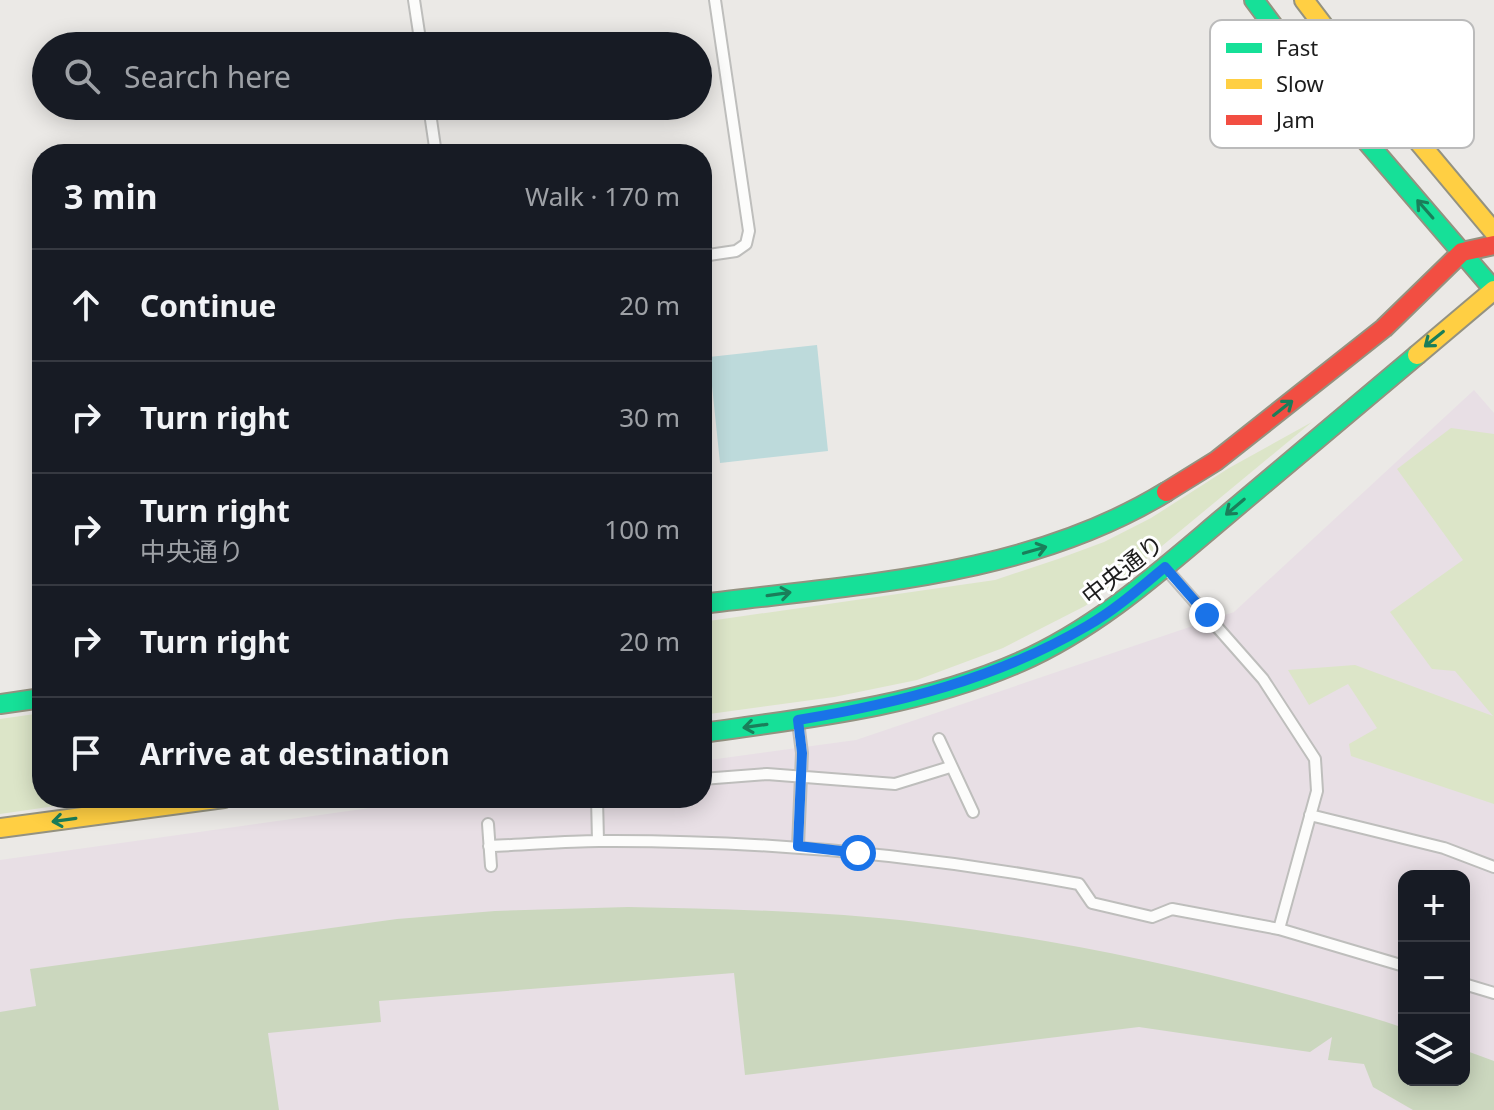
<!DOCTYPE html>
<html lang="en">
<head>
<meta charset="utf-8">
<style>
	body { margin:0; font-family:"Noto Sans","Noto Sans JP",sans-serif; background:#242831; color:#f1f3f6 }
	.controls { position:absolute; right:24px; bottom:24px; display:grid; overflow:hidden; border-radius:16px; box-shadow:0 4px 20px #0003 }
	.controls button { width:72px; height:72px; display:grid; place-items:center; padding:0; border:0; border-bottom:2px solid #363941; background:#171b24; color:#f1f3f6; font:40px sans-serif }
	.stop { position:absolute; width:24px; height:24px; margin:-18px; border:6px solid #1a73e8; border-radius:50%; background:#fff }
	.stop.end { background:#1a73e8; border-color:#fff; box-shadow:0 2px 8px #0008 }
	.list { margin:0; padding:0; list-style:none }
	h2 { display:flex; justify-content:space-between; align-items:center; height:104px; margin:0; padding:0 32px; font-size:34px }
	h2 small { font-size:26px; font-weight:400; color:#9ea1a6 }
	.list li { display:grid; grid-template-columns:52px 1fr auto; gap:24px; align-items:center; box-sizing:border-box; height:112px; padding:0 32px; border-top:2px solid #363941 }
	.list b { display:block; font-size:30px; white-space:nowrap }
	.list p { margin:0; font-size:26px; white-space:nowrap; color:#9ea1a6 }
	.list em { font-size:26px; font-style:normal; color:#9ea1a6 }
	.icon { flex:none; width:44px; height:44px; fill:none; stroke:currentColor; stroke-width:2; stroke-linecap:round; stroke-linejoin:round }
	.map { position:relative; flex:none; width:1494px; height:1110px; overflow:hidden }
	.search { position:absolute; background:#171b24; box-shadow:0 4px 20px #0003; left:32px; top:32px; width:680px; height:88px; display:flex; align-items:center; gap:20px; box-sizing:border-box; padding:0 28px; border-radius:44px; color:#9ea1a6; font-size:30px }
	.panel { position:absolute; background:#171b24; box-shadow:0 4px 20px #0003; left:32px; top:144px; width:680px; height:664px; border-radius:32px }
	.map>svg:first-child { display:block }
	.industrial { fill:#e8dfe5; fill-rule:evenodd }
	.grass { fill:#dce5c8 }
	.forest { fill:#cbd7be }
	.water { fill:#bddadb }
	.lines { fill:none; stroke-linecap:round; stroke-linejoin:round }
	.lane-casing { stroke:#bebebc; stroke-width:14 }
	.fast-casing { stroke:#949280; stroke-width:22 }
	.slow-casing { stroke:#949280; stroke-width:22 }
	.jam-casing { stroke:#949280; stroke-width:22 }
	.lane { stroke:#fcfcfb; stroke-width:10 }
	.fast { stroke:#16e098; stroke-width:18 }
	.slow { stroke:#ffcf43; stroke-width:18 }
	.jam { stroke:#f24e42; stroke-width:18 }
	.oneway { stroke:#1a7e5a }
	.route { stroke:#1a73e8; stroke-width:10 }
	.labels { text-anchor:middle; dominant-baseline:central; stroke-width:6; stroke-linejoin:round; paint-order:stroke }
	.street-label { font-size:24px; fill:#1d1d1d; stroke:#fff }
	.key { fill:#fff; stroke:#bbb; stroke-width:2 }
	.key-label { font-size:22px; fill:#1d1d1d }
</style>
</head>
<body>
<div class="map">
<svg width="1494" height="1110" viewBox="0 0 1494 1110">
	<rect width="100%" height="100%" fill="#ebe9e6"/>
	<path class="industrial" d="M1474,390L1494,413V1110H0V860L441,798H702V761L856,740L1234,612ZM1404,876H1464V1080H1404Z"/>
	<path class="grass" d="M1312,422L1116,584L1085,606L1003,648L917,680L834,697L702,715V622L995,580L1058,559L1104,542L1151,518L1229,468Z
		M1451,428L1494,434V804L1351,756L1349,744L1377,728L1348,684L1309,705L1288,670L1355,665L1493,716L1455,671L1432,669L1390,612L1463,560L1397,469Z
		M42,713V798H111L0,814V719Z"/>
	<path class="forest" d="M628,907C727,909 827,911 925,923C1045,938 1165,962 1282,993C1323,1004 1364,1014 1404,1028V1080H1464V1050L1494,1061V1110H1413L1373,1087L1364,1064L1328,1060L1332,1037L1310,1052L1139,1027L745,1075L734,973L379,1001L381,1022L268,1033L279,1110H0V1012L36,1006L30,969L397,919L495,911Z"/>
	<path class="water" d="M817,345L828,451L720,463L709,357Z"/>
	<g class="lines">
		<g class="lane-casing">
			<path id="lane" d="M414,0L421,46
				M429,106L436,154
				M702,256L736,251L746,244L749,231L715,0
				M1166,569L1263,679L1315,759L1317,791L1279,929
				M798,722L802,753L798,846
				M939,739L973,812
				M702,779L767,774L895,784L950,767
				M597,798L598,841
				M1310,815L1444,848L1494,867
				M488,824L491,866
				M489,846C526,845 563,841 599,841C761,840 921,855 1079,884L1092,903L1152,917L1172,909L1279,929L1404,966
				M1464,984L1494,993"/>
		</g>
		<g class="fast-casing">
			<path id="fast" d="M1254,0L1313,79L1494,290
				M702,604C860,584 1027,577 1166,492
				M0,704L42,698
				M702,733C810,718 920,706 1020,662C1097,628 1158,573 1222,519C1287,464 1352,410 1417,355"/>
		</g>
		<g class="slow-casing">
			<path id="slow" d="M1304,0L1345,54L1494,232
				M1417,355L1494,290
				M0,828L224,798"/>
		</g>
		<g class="jam-casing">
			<path id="jam" d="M1166,492L1216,461L1384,328L1462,252L1494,245"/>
		</g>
		<use href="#lane" class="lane"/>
		<use href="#fast" class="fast"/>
		<use href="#slow" class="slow"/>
		<use href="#jam" class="jam"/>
	</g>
	<defs><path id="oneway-shaft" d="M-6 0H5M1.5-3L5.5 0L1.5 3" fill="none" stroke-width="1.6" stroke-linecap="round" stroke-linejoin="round" transform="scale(2)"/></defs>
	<g class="oneway">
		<use href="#oneway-shaft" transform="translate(1425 209) rotate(-131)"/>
		<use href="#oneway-shaft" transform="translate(1434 339) rotate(141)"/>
		<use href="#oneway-shaft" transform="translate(1283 408) rotate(-38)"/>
		<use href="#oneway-shaft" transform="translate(1235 507) rotate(140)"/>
		<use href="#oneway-shaft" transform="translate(1035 550) rotate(-16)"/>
		<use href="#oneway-shaft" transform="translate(779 594) rotate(-8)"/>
		<use href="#oneway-shaft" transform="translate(755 726) rotate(172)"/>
		<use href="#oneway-shaft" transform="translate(64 820) rotate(172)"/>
	</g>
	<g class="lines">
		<path class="route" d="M858,853L798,846L802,753L798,720C900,703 996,679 1087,626C1115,610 1140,588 1165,567L1207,615"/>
	</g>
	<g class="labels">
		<g class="street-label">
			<text transform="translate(1122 569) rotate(-38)">中央通り</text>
		</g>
	</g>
	<rect x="1210" y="20" width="264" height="128" rx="12" class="key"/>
	<rect x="1226" y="43" width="36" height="10" fill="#16e098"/>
	<rect x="1226" y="79" width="36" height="10" fill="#ffcf43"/>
	<rect x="1226" y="115" width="36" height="10" fill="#f24e42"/>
	<g class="key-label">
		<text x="1276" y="56">Fast</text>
		<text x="1276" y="92">Slow</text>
		<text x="1276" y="128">Jam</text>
	</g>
</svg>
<div class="controls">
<button>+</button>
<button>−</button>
<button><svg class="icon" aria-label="layers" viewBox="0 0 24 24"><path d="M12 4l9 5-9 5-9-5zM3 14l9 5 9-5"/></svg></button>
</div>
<div class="stop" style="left:858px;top:853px"></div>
<div class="stop end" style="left:1207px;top:615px"></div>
<div class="search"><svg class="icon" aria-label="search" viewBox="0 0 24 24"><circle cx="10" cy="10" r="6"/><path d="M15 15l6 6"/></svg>Search here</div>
<section class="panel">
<h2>3 min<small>Walk · 170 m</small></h2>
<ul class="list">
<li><svg class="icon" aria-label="ahead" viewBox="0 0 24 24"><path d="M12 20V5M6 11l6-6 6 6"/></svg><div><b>Continue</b></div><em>20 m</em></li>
<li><svg class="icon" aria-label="right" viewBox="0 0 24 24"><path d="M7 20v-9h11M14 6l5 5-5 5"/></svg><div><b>Turn right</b></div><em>30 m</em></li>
<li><svg class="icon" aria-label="right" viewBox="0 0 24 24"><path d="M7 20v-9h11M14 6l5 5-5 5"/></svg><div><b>Turn right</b><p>中央通り</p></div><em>100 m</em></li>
<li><svg class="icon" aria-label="right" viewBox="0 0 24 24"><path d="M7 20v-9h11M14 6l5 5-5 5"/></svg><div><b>Turn right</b></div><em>20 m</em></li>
<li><svg class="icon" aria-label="arrive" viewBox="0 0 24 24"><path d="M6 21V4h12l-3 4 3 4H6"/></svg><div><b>Arrive at destination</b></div></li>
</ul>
</section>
</div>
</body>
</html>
